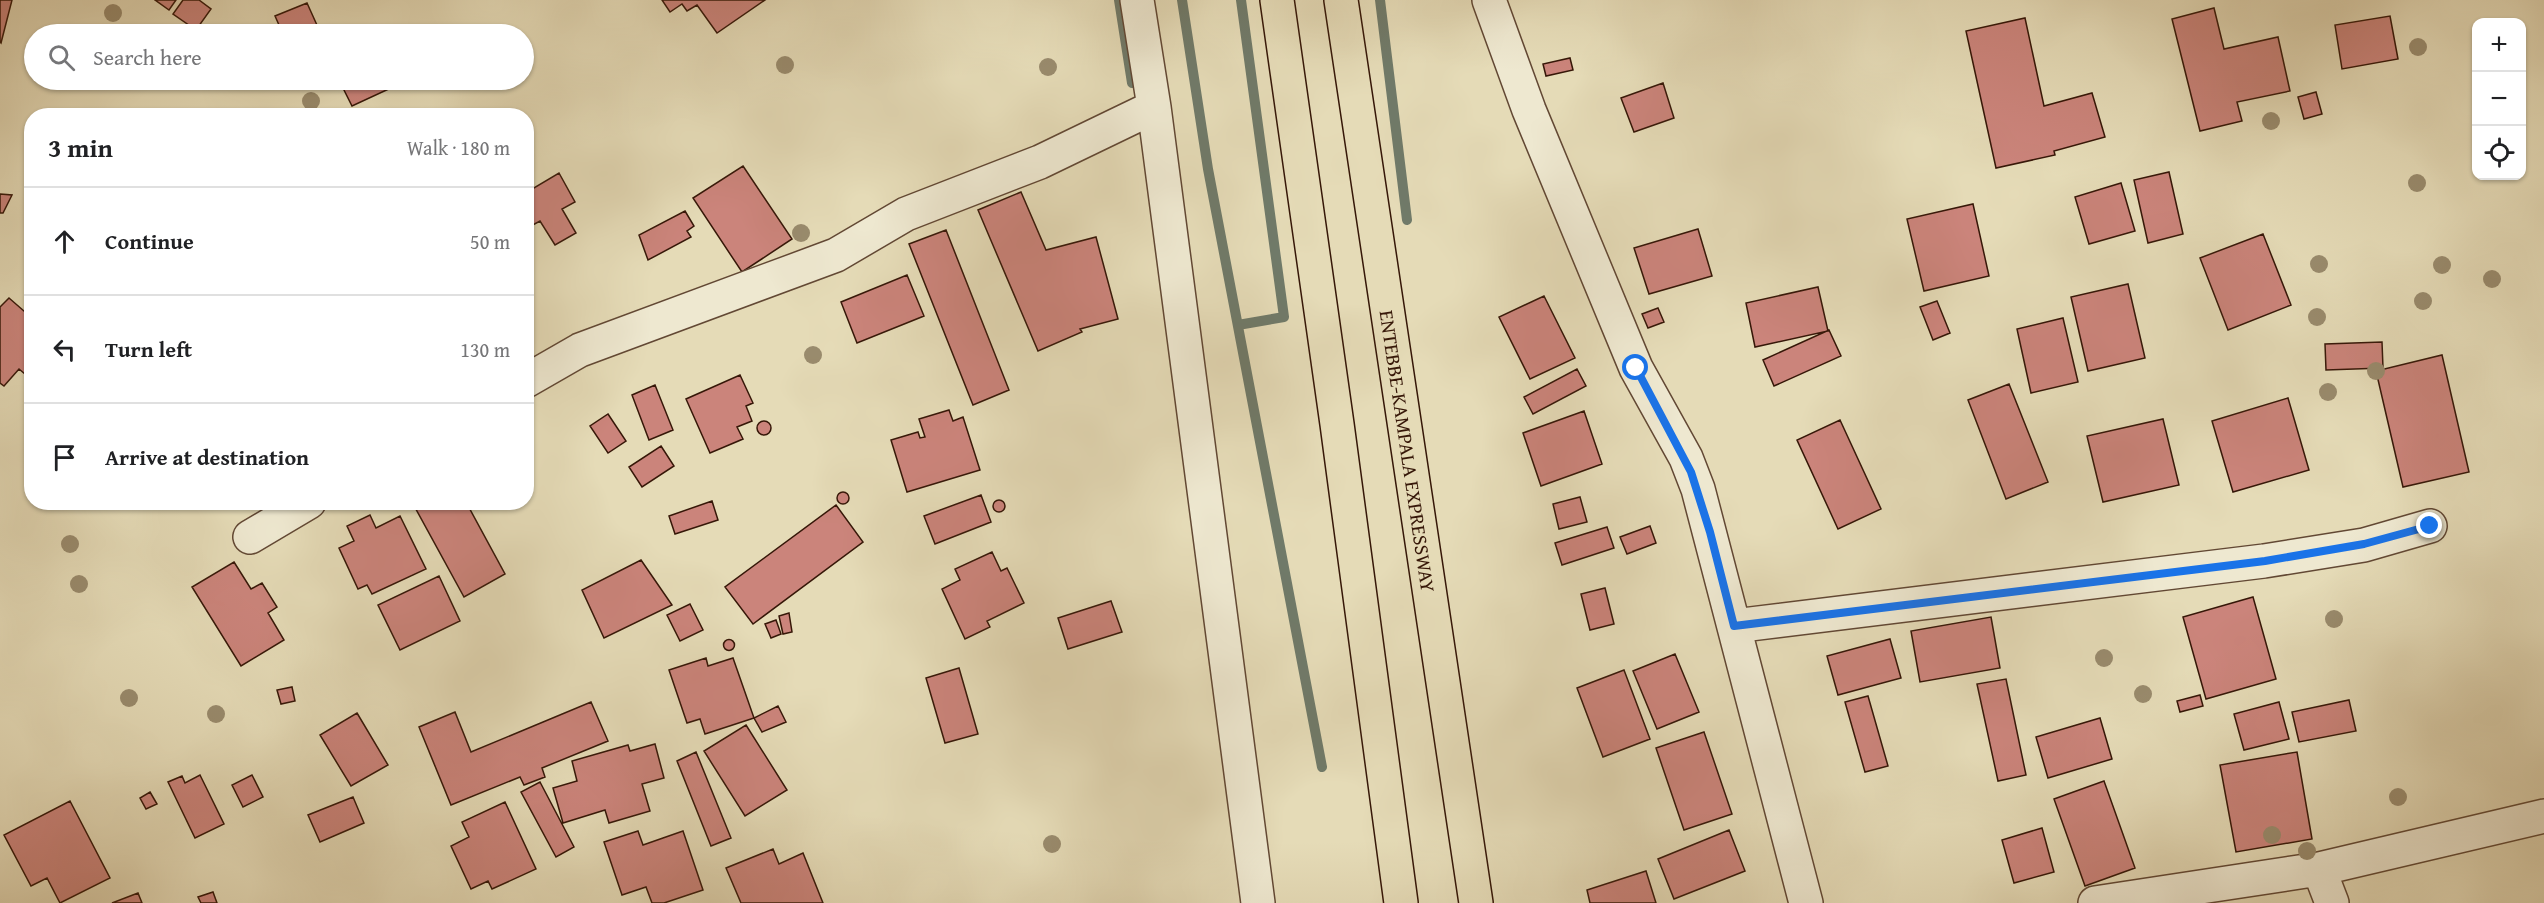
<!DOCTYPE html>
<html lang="en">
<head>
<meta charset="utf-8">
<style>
	body { margin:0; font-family:"Gentium Book Plus",serif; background:#f6f6f6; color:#202124 }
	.controls { position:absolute; right:18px; top:18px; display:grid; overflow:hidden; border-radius:12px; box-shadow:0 2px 4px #0004 }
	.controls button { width:54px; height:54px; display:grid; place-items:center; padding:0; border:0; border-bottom:2px solid #e0e0e0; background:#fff; color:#202124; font:30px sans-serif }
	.stop { position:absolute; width:18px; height:18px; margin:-14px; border:4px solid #1a73e8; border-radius:50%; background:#fff }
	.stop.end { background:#1a73e8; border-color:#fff; box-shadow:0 2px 6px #0008 }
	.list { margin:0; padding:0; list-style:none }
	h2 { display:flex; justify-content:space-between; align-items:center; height:78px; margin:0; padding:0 24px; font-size:26px }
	h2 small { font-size:20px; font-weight:400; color:#757577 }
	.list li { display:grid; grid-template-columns:39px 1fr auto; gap:18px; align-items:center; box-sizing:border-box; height:108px; padding:0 24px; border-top:2px solid #e0e0e0 }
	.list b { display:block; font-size:22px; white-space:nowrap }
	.list em { font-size:20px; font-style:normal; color:#757577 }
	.icon { flex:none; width:33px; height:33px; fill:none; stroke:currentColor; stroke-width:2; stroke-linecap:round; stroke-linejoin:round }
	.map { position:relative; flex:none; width:2544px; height:903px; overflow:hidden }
	.search { position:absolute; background:#fff; box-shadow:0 2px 4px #0004; left:24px; top:24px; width:510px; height:66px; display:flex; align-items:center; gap:15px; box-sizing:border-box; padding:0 21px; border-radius:33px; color:#757577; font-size:22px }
	.panel { position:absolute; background:#fff; box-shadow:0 2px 4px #0004; left:24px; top:108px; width:510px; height:402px; border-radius:24px }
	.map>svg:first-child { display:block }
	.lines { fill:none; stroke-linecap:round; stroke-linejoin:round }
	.stream { stroke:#707a69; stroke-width:10 }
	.building { fill:#cb847b; stroke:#361708; stroke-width:1.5 }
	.street-casing { stroke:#624834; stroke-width:36 }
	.highway-casing { stroke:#361708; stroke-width:36 }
	.street { stroke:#eee8d0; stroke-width:33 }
	.highway { stroke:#e5dbb7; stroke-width:33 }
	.tree { fill:#998b6d }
	.route { stroke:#1a73e8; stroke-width:8 }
	.labels { text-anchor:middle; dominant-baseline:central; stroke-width:6; stroke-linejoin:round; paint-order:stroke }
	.street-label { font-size:20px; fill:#361708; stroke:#eee8d0 }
</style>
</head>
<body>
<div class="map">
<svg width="2544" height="903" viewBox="0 0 2544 903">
	<rect width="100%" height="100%" fill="#e5dbb7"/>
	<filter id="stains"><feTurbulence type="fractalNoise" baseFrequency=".00333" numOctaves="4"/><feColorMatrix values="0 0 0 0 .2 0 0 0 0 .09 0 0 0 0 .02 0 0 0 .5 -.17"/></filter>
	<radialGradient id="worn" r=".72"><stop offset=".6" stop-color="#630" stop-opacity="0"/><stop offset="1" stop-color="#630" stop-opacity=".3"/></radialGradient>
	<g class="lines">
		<path class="stream" d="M1119,0L1132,83
			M1182,0L1208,169L1322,767
			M1380,0L1407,220
			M1238,325L1284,317L1241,0"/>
	</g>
	<path class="building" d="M0,0H12L1,43L0,42Z
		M155,0H176L169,10Z
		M183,0H199L211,9L196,30L173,14Z
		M662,0H765L717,33L697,5L687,11L682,4L670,12Z
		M307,3L321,34H283L275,16Z
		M2214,8L2224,49L2278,37L2290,91L2237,102L2242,121L2200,131L2172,19Z
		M2390,16L2398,59L2342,69L2335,25Z
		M2025,18L2044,106L2092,93L2105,137L2054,151L2055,155L1996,168L1966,31Z
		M1570,58L1573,70L1546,76L1543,64Z
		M339,80H405L406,81L352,106Z
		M1663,83L1674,118L1634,132L1621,98Z
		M2316,92L2322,114L2304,119L2298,97Z
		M743,166L792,239L742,272L693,198Z
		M2169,172L2183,234L2148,243L2134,180Z
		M559,173L575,202L562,209L576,233L555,245L540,221L531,226L526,218V201L530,199L527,192Z
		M2121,183L2135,231L2089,244L2075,197Z
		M1021,192L1046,250L1096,237L1118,319L1080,329L1082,332L1038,351L978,210Z
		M0,194L12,195L3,213H0Z
		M1973,204L1989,276L1924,291L1907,219Z
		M685,211L694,226L687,231L691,237L648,260L639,235Z
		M1698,229L1712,276L1649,294L1634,248Z
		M946,230L1009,390L973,405L909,244Z
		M2263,234L2291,305L2228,330L2200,258Z
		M907,275L924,316L857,343L841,302Z
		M2128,284L2145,358L2088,371L2071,297Z
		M1818,287L1828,331L1755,347L1746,303Z
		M1544,296L1575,358L1530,379L1499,317Z
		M9,298L32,318V380L19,369L4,386L0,383V307Z
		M1937,301L1950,333L1933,340L1920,307Z
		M1658,308L1664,322L1648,328L1642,314Z
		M2063,318L2078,382L2031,393L2017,329Z
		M1829,330L1841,356L1774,386L1763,360Z
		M2382,342L2383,368L2326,370L2325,344Z
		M2442,355L2469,472L2403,487L2376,371Z
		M1577,369L1586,386L1533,414L1524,397Z
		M740,375L753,403L746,406L752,421L737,427L743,439L710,453L686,399Z
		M2009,384L2048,482L2006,499L1968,400Z
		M655,385L673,430L649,440L632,395Z
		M2288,398L2309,470L2233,492L2212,421Z
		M949,410L953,421L963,417L980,470L907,492L891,440L918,432L920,438L925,437L919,419Z
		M1584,411L1602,464L1541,486L1523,433Z
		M608,414L626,441L608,453L590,426Z
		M2163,419L2179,485L2103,502L2087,436Z
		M1840,420L1881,509L1838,529L1797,440Z
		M757 428a7 7 0 1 1 14 0a7 7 0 1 1-14 0Z
		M661,446L674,466L642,487L629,467Z
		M837 498a6 6 0 1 1 12 0a6 6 0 1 1-12 0Z
		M981,495L991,522L935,544L924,516Z
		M1580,497L1587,522L1559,529L1553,504Z
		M993 506a6 6 0 1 1 12 0a6 6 0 1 1-12 0Z
		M712,501L718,520L675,534L669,516Z
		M412,502H466L505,574L464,597Z
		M836,505L863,542L753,624L725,587Z
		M370,515L376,528L400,516L426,569L372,594L367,585L358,589L339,548L354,541L347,526Z
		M1650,526L1656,543L1627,554L1620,537Z
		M1607,527L1614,548L1562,565L1555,543Z
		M992,552L1001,571L1007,568L1024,603L987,621L990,627L965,639L942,589L960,580L955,569Z
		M641,560L672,605L604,638L582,590Z
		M234,562L251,589L262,583L277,607L268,613L284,640L241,666L192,587Z
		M439,576L460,621L400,650L378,605Z
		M1605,588L1614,624L1590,630L1581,594Z
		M2253,597L2276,679L2206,699L2183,617Z
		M1111,601L1122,632L1068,649L1058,618Z
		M690,604L703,630L680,641L667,615Z
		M789,613L792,632L783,634L779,616Z
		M1991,617L2000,668L1920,682L1911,631Z
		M776,620L781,634L771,638L765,624Z
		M1890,639L1901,678L1838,695L1827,656Z
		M723.5 645a5.5 5.5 0 1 1 11 0a5.5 5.5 0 1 1-11 0Z
		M1675,654L1699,712L1657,729L1633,671Z
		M706,658L708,666L733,658L754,718L705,734L700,719L687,723L669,670Z
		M959,668L978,734L945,743L926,678Z
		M1624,670L1650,739L1603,757L1577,688Z
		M2006,679L2026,775L1998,781L1977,684Z
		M292,687L295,701L281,704L277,690Z
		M2200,695L2203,706L2180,712L2177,701Z
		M1868,696L1888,766L1865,772L1845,702Z
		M2349,700L2356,731L2299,742L2292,712Z
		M591,702L608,741L542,768L545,777L524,785L520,777L451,805L419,727L455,712L471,752Z
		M2279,702L2289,739L2244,750L2234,714Z
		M778,706L786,722L762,732L754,718Z
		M357,713L388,765L351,786L320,735Z
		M2100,718L2112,759L2048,778L2036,737Z
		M746,725L787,790L745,816L704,751Z
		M1704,732L1732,814L1684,830L1656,748Z
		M655,744L664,778L642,784L650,811L609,823L605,810L563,823L553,788L577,781L572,761L628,745L630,751Z
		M696,752L731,838L711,846L677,761Z
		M2297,752L2312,839L2236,852L2220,765Z
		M200,775L224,824L195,838L168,782L182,776L185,783Z
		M252,775L263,797L243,807L232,785Z
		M2104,781L2135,868L2085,886L2054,799Z
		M540,782L574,847L556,857L521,792Z
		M150,792L157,804L146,809L140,798Z
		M353,797L364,823L320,842L308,815Z
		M70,801L110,878L60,903L47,878L31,886L4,835Z
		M505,802L536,869L492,889L488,881L471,889L451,846L469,837L462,822Z
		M2042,828L2054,872L2014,883L2002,840Z
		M1729,830L1745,871L1674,899L1658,859Z
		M638,831L643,845L683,831L703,890L664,903H652L646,887L622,895L604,842Z
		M773,849L779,864L803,853L823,903H741L726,868Z
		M1646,871L1656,903H1590L1587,890Z
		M213,892L217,903H201L198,897Z
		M138,893L142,903H112Z"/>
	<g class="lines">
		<g class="street-casing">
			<path id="street" d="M1137,0L1154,107L1258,903
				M1489,0L1529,110L1636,368L1686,458L1698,489L1806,903
				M526,381L580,350L836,255L906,214L1040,162L1154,107
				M250,537L309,502
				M1734,626L2264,561L2364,545L2430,526
				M2319,869L2332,903
				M2095,903L2319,869L2544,816"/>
		</g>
		<g class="highway-casing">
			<g id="highway">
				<path d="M1277,0L1337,424L1401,903"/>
				<path id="s1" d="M1341,0L1476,903"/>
			</g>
		</g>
		<use href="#street" class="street"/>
		<use href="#highway" class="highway"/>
	</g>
	<g class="tree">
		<circle cx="113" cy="13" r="9"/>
		<circle cx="2418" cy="47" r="9"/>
		<circle cx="785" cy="65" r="9"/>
		<circle cx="1048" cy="67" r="9"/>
		<circle cx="311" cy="101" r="9"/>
		<circle cx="2271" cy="121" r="9"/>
		<circle cx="2417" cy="183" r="9"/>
		<circle cx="801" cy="233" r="9"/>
		<circle cx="2319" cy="264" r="9"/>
		<circle cx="2442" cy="265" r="9"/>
		<circle cx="2492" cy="279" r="9"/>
		<circle cx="2423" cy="301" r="9"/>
		<circle cx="2317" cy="317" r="9"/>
		<circle cx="813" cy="355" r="9"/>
		<circle cx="2376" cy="371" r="9"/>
		<circle cx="2328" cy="392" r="9"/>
		<circle cx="70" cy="544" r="9"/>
		<circle cx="79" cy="584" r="9"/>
		<circle cx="2334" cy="619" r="9"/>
		<circle cx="2104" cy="658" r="9"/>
		<circle cx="2143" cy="694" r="9"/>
		<circle cx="129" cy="698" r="9"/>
		<circle cx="216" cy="714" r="9"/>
		<circle cx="2398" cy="797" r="9"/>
		<circle cx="2272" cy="835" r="9"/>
		<circle cx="1052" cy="844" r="9"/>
		<circle cx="2307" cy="851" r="9"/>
	</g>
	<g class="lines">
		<path class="route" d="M1636,368L1691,472L1710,532L1734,626L2265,561L2364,544L2430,526"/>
	</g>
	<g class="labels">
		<g class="street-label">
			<text stroke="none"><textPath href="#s1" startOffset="456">ENTEBBE-KAMPALA EXPRESSWAY</textPath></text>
		</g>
	</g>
	<rect width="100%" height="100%" filter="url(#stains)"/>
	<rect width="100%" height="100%" fill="url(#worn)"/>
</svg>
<div class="controls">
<button>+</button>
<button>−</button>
<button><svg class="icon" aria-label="locate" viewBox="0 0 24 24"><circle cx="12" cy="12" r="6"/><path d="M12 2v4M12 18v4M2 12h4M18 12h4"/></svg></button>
</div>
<div class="stop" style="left:1636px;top:368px"></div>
<div class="stop end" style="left:2430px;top:526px"></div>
<div class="search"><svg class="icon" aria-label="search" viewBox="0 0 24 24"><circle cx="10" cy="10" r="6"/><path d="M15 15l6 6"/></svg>Search here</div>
<section class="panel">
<h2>3 min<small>Walk · 180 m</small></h2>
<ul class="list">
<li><svg class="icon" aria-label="ahead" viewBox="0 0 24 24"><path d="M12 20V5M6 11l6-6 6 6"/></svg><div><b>Continue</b></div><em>50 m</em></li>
<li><svg class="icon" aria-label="left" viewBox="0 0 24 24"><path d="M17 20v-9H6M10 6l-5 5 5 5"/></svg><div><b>Turn left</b></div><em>130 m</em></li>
<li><svg class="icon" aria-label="arrive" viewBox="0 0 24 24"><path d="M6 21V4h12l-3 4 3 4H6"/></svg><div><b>Arrive at destination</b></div></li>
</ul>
</section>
</div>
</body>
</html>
